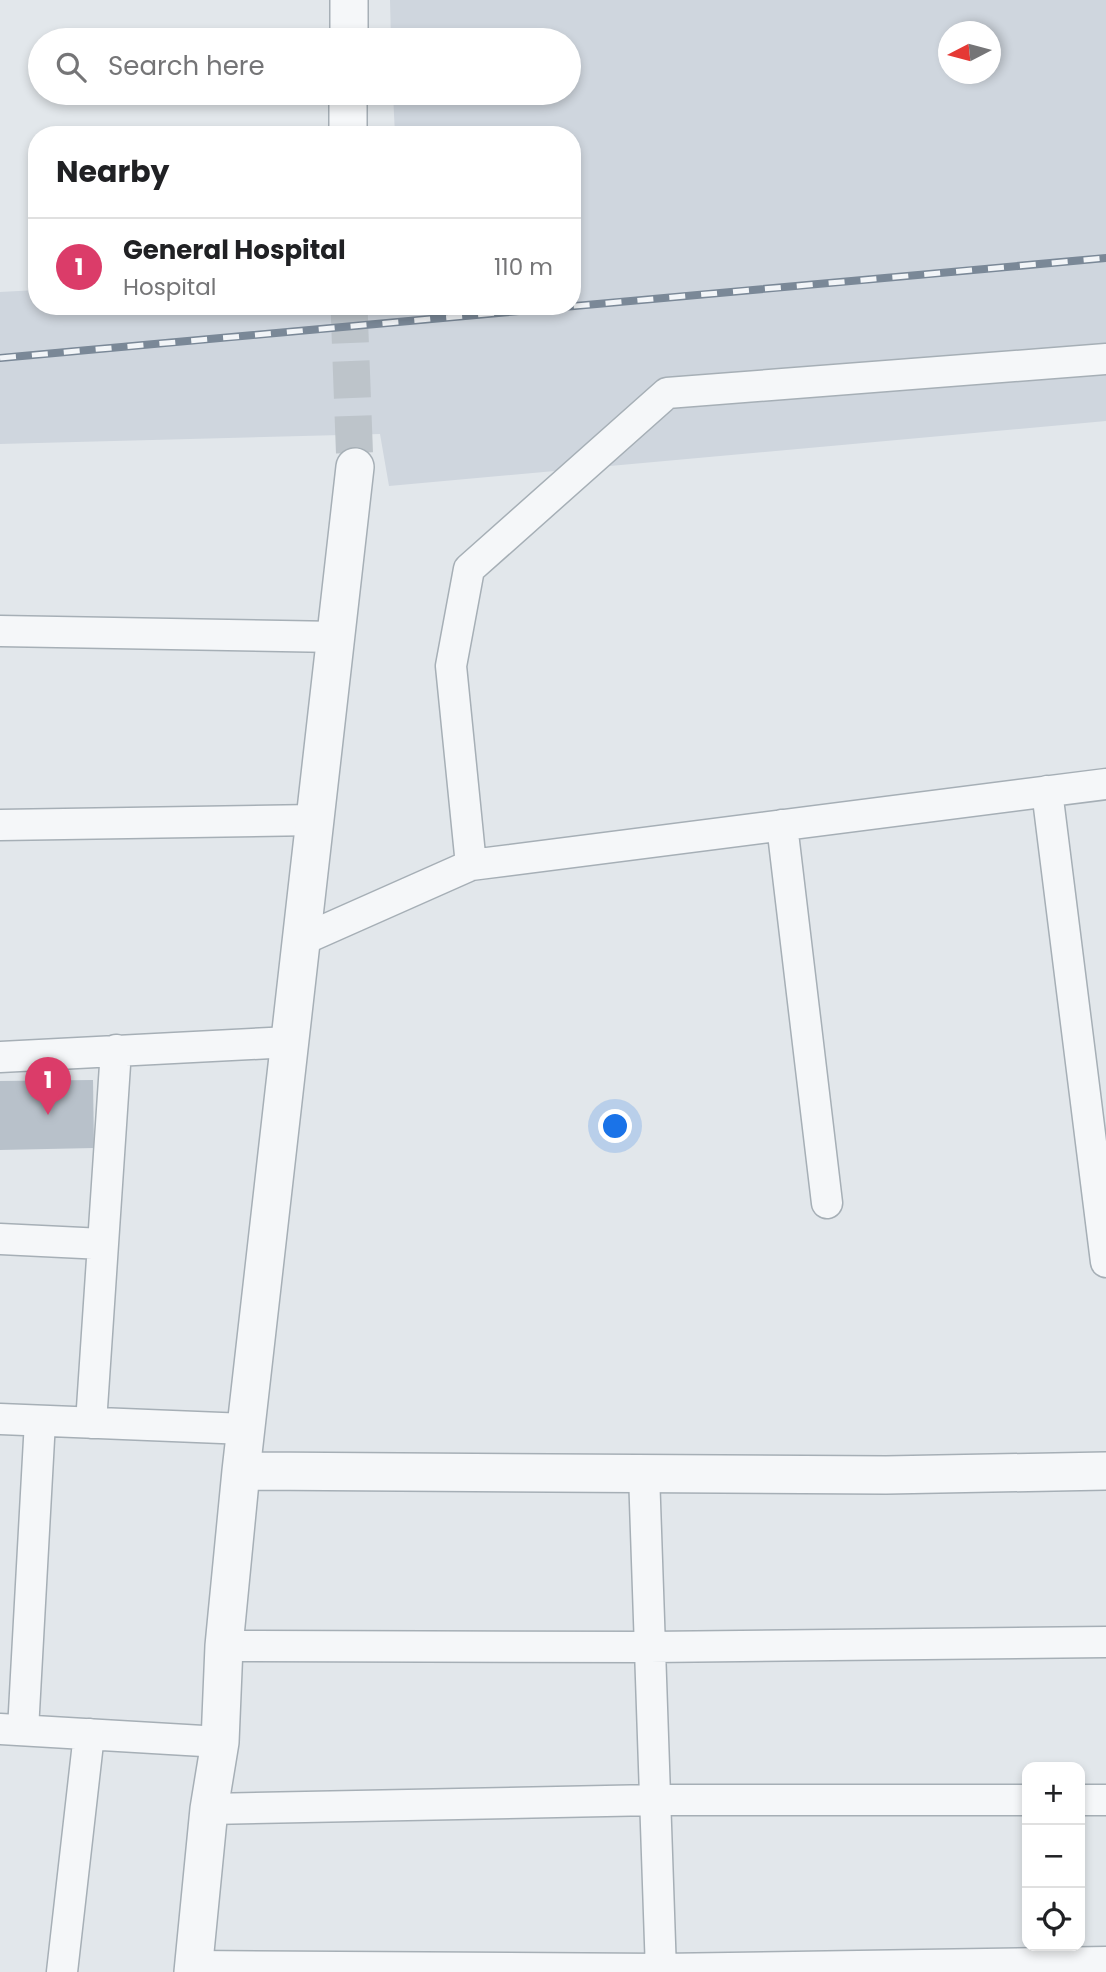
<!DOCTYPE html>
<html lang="en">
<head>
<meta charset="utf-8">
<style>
	body { margin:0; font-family:Poppins,sans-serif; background:#f6f6f6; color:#202124 }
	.controls { position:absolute; right:21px; bottom:21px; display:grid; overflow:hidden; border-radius:14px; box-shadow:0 4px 10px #0003 }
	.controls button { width:63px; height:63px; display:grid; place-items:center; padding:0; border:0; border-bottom:2px solid #e0e0e0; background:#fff; color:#202124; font:35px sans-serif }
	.compass { position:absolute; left:938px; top:21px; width:63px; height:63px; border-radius:50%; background:#fff; box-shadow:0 4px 10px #0003; rotate:264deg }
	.you { position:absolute; left:616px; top:1127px; width:24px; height:24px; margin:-18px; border:5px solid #fff; border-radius:50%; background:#1a73e8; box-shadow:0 0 0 10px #1a73e833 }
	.badge { display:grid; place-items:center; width:46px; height:46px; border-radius:50%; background:#db3c69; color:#fff; font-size:23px; font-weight:700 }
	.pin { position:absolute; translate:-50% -58px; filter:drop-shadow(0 2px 4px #0008) }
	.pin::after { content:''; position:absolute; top:37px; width:24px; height:21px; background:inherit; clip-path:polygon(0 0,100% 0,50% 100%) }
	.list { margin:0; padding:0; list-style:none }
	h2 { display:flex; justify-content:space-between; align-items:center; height:91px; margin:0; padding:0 28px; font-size:30px }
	h2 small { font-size:23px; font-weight:400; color:#757577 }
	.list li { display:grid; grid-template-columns:46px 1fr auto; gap:21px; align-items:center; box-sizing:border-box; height:98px; padding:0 28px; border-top:2px solid #e0e0e0 }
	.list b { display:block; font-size:26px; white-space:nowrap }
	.list p { margin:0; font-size:23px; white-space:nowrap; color:#757577 }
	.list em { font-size:23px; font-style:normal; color:#757577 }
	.icon { flex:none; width:38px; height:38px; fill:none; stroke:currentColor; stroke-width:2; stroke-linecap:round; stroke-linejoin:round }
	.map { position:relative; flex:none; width:1106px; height:1972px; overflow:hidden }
	.search { position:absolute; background:#fff; box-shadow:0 4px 10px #0003; left:28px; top:28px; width:553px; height:77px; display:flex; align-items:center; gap:18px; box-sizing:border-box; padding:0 24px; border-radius:38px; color:#757577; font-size:26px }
	.panel { position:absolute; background:#fff; box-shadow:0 4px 10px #0003; left:28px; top:126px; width:553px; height:189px; border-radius:28px }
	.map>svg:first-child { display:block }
	.built { fill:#cfd6de; fill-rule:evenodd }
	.building { fill:#b8c1ca }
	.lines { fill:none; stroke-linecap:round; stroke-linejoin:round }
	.tertiary-tunnel { stroke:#bdc4ca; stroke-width:37; stroke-dasharray:37 18; stroke-linecap:butt }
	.minor-casing { stroke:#a6afb6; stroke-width:33 }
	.tertiary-casing { stroke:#a6afb6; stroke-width:40 }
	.minor { stroke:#f5f7f9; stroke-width:30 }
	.tertiary { stroke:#f5f7f9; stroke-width:37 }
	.rail-casing { stroke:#7a8897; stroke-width:8 }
	.rail { stroke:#f2f5f8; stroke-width:5; stroke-dasharray:16; stroke-linecap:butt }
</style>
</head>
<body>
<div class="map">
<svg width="1106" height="1972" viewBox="0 0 1106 1972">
	<rect width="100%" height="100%" fill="#e2e7eb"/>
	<path class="built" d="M390,0H1106V421L389,486L380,434L0,444V292L37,290V306H572V135H395L393,93H569V40H391ZM948,32H990V74H948Z"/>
	<path class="building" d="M93,1080L94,1148L0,1150V1081Z"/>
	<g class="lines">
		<path class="tertiary-tunnel" d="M349,306L355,467"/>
		<g class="minor-casing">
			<path id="minor" d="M0,631L337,637
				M1047,791L1106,1262
				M0,825L315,820
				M782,825L827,1203
				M471,865L1106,784
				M302,940L471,865L451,666L469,569L667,393L1106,359
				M0,1057L290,1042
				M0,1239L103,1244
				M0,1419L246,1429
				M91,1423L116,1050
				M644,1473L661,1972
				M224,1646L650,1647L1106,1642
				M0,1729L220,1742
				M23,1730L40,1421
				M1080,1800H1106
				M209,1809L655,1800H1027
				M194,1966L661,1969L1106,1962
				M62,1972L89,1734"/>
		</g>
		<g class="tertiary-casing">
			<path id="tertiary" d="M349,40V0
				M348,135V93
				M241,1471L886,1475L1106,1471
				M193,1972L209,1809L220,1742L224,1646L241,1471L355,467"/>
		</g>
		<use href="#minor" class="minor"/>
		<use href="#tertiary" class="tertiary"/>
		<g class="rail-casing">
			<path id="rail" d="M0,358L1106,258"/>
		</g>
		<use href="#rail" class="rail"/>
	</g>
</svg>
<div class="controls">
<button>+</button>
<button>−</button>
<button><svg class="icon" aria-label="locate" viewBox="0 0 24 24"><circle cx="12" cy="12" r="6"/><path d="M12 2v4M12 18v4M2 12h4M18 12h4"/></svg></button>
</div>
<svg class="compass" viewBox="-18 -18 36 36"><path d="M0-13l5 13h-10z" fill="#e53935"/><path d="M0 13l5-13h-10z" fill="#757577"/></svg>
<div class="you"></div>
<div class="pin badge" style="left:48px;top:1115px">1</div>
<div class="search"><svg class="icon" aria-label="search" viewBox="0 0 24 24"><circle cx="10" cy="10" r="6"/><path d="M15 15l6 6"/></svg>Search here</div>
<section class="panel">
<h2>Nearby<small></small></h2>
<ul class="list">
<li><span class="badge">1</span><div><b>General Hospital</b><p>Hospital</p></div><em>110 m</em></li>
</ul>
</section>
</div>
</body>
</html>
